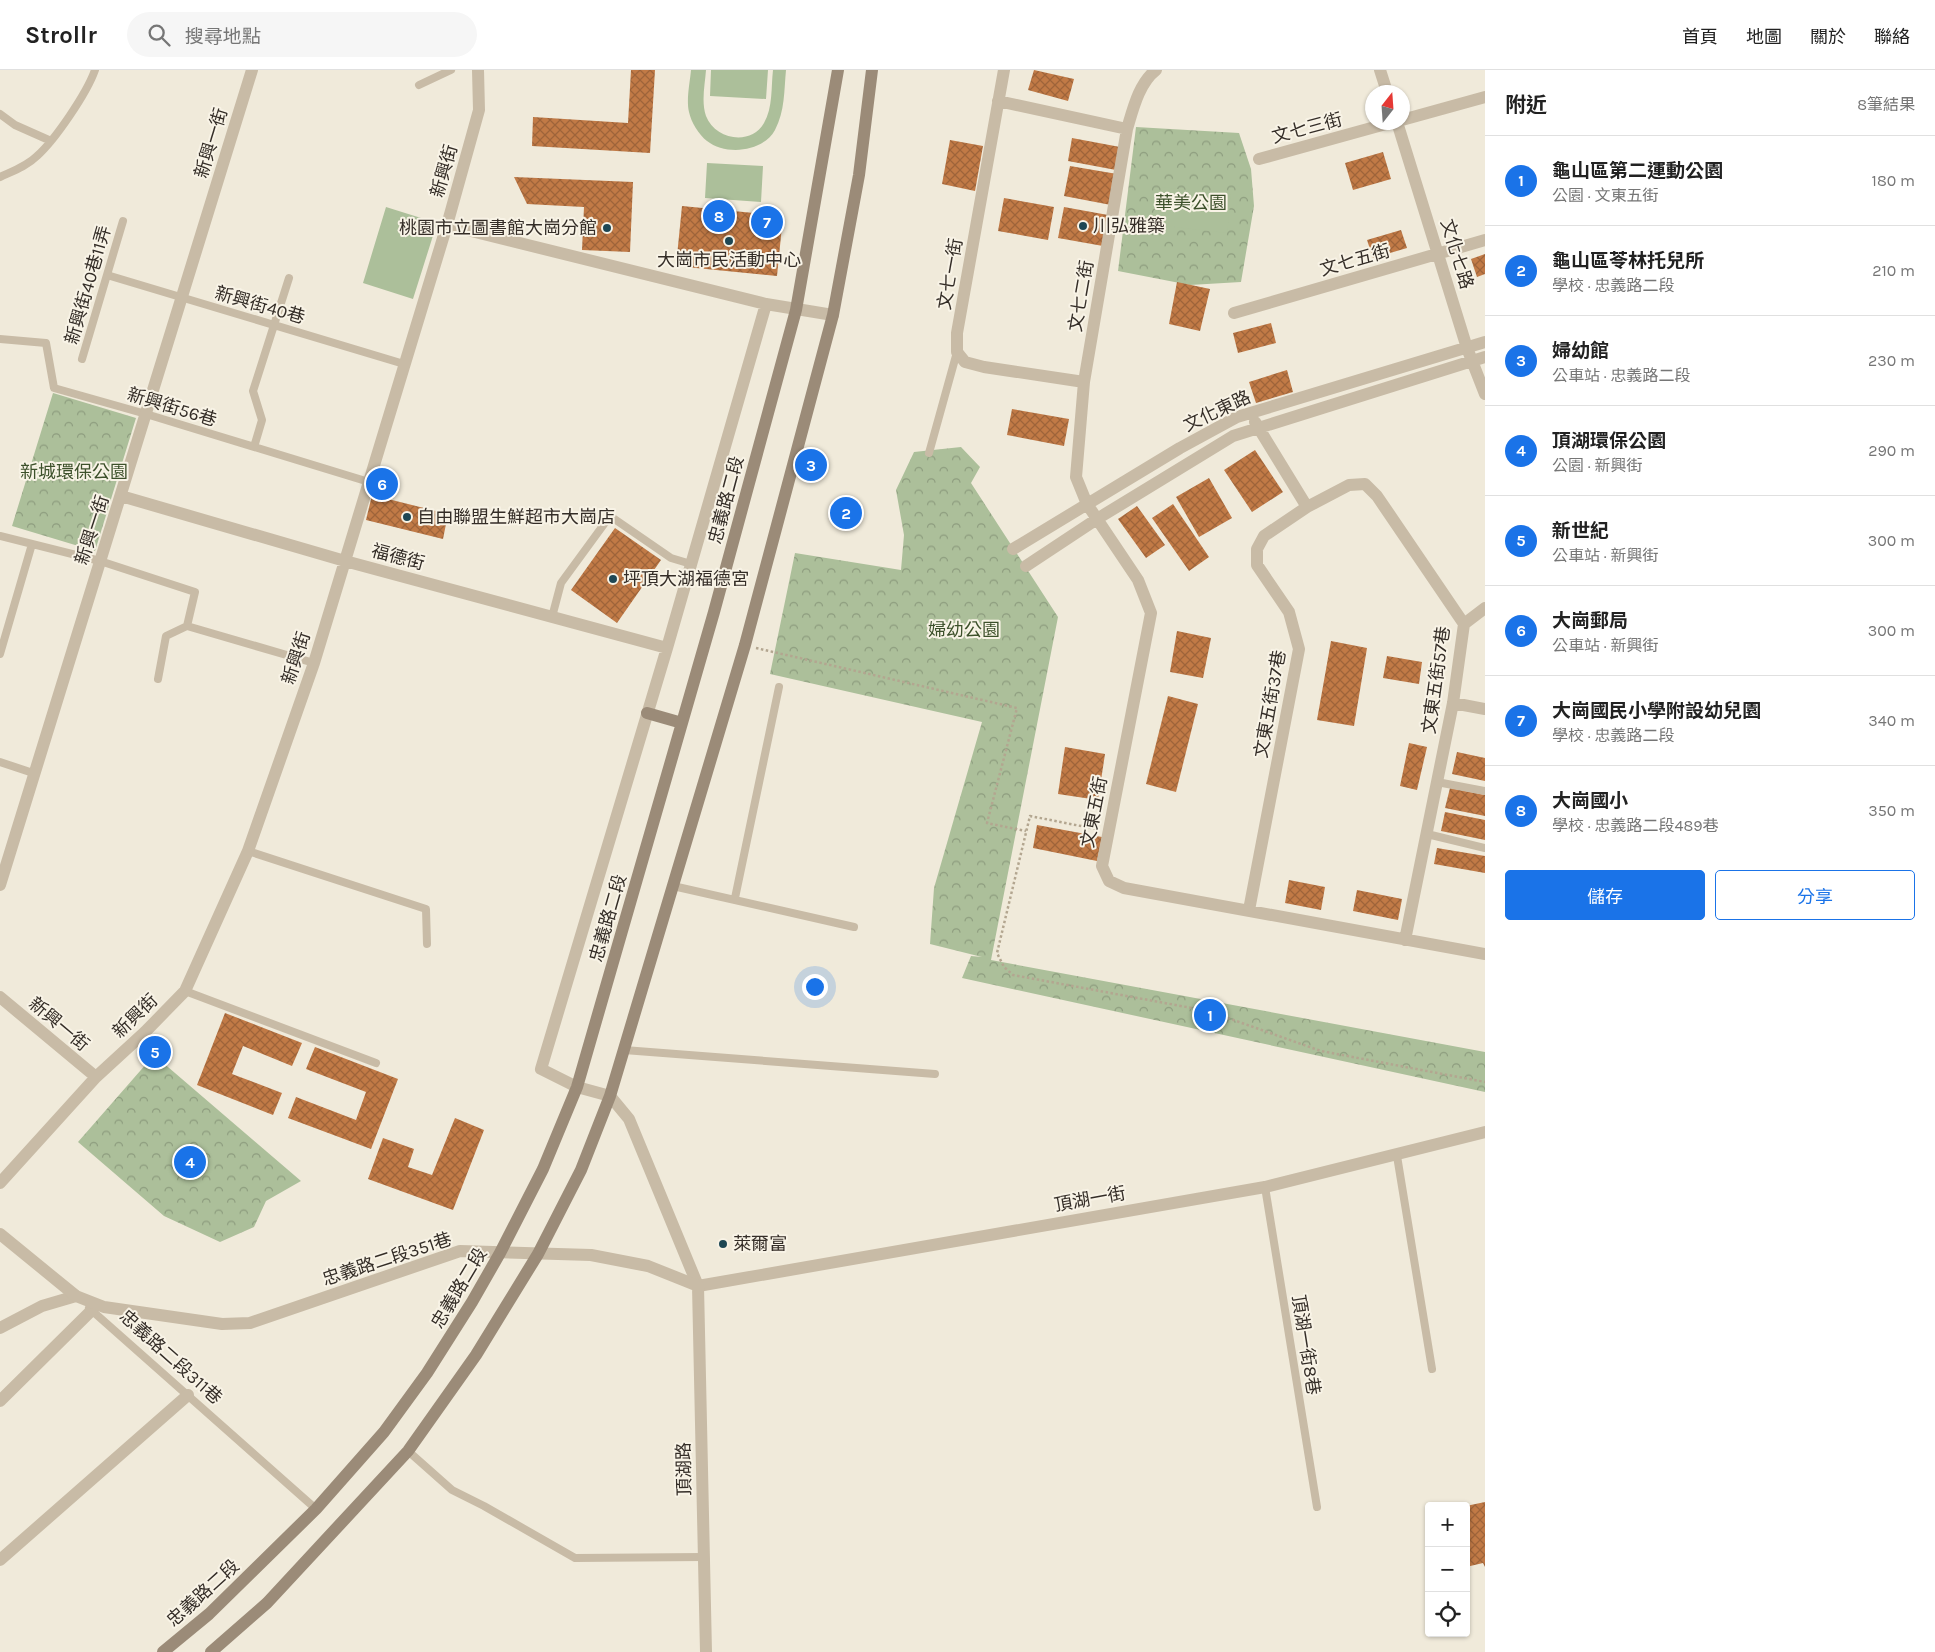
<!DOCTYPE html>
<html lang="zh-TW">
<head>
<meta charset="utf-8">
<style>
	body { margin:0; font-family:Karla,"Noto Sans TC",sans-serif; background:#f6f6f6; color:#222 }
	.controls { position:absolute; right:15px; bottom:15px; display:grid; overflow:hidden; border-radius:5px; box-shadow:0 1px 4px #0004 }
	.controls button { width:45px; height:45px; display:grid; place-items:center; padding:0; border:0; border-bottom:1px solid #e0e0e0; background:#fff; color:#222; font:25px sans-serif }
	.compass { position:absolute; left:1365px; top:15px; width:45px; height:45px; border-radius:50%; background:#fff; box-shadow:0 1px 4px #0004; rotate:17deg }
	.you { position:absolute; left:814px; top:916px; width:18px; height:18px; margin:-12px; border:4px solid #fff; border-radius:50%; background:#1a73e8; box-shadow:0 0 0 8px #1a73e833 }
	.badge { display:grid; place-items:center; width:32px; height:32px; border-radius:50%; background:#1a73e8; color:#fff; font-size:16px; font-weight:700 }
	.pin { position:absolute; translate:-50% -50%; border:2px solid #fff; box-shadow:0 1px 5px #0006 }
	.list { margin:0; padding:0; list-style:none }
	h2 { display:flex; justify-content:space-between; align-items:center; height:65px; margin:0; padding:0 20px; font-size:21px }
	h2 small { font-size:16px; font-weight:400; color:#767676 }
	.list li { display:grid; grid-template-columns:32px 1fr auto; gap:15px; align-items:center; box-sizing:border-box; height:90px; padding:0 20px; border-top:1px solid #e0e0e0 }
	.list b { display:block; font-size:19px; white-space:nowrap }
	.list p { margin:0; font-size:16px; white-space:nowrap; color:#767676 }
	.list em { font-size:16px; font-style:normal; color:#767676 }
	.actions { display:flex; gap:10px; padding:15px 20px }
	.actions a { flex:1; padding:11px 0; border:1px solid #1a73e8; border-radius:5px; text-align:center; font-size:18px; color:#1a73e8 }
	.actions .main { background:#1a73e8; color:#fff }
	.icon { flex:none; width:28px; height:28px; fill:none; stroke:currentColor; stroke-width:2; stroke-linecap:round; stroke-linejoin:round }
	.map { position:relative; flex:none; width:1485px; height:1582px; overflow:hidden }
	header { display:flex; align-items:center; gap:30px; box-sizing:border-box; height:70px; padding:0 25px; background:#fff; border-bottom:1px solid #e0e0e0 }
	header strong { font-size:24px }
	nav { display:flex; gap:28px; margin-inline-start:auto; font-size:18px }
	.search { width:350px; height:45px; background:#f6f6f6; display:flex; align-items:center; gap:12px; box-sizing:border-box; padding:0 18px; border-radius:28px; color:#767676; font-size:19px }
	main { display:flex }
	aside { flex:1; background:#fff }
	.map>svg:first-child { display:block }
	.park { fill:url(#park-crowns) }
	.pitch { fill:#acbf9a }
	.building { fill:url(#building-cross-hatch) }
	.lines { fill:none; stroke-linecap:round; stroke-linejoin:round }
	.path { stroke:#b3a690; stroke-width:2.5; stroke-dasharray:2.5 2.5; stroke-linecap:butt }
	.service { stroke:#c8bba6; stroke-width:8 }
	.minor { stroke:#c8bba6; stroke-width:12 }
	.tertiary { stroke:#c8bba6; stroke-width:12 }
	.secondary { stroke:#9b8b78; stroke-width:12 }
	.poi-dot { fill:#1e4754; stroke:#f8f3e6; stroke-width:2 }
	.labels { text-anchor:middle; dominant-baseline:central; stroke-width:4; stroke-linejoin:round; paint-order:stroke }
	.street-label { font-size:18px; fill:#342d27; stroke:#f8f3e6 }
	.park-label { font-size:18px; fill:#3d512b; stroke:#f8f3e6 }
	.poi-label { font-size:18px; fill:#342d27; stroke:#f8f3e6; text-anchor:start }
</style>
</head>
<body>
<header>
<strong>Strollr</strong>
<div class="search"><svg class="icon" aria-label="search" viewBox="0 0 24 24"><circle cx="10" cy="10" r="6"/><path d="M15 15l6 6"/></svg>搜尋地點</div>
<nav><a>首頁</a><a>地圖</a><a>關於</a><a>聯絡</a></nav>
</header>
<main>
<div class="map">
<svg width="1485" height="1582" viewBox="0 0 1485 1582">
	<defs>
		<pattern id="park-crowns" width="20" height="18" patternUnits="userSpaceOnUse" patternTransform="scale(1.25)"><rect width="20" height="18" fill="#acbf9a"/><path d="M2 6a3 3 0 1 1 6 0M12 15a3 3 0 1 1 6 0" fill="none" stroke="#8d9c7e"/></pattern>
		<pattern id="building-cross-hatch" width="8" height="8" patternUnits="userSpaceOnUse" patternTransform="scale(1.25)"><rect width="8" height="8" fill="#c17a46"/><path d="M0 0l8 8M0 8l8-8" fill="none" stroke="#9e643a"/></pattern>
	</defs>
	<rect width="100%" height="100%" fill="#f0eada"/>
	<path class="park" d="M1136,57L1239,63L1251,99L1254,136L1241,212L1190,215L1118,201Z
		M53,323L136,348L95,481L12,456Z
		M961,377L980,397L971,413L1058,547L991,890L1485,982V1022L962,908L971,886L982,887L930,874L934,818L982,652L770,604L795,483L901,500L904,465L896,420L914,382Z
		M154,985L301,1111L266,1131L254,1157L220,1172L164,1146L78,1072Z"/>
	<path class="pitch" d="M691,0H706C705,14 701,32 706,46C715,70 751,76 764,53C773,38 771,17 773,0H786C784,21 785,41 775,60C763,82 726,86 707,71C699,65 691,52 689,42C686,30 690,12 691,0Z
		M711,0H768L766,29L710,26Z
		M707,93L763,96L761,132L705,128Z
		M1161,117L1231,125L1227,163L1157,155Z
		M386,137L437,153L413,229L363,213Z"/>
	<path class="building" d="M631,0H655L650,83L532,76L533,47L628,53Z
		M1034,0L1074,9L1068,31L1028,20Z
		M1072,68L1120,77L1116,100L1068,91Z
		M950,70L983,76L975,121L942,114Z
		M1383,82L1391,109L1353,120L1345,93Z
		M1070,96L1117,104L1111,135L1064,126Z
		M514,107L633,112L630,182L582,180L584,137L527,134Z
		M1004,128L1054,137L1048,170L998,161Z
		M682,136L783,146L777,206L676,196Z
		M1064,137L1108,145L1103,176L1058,168Z
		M1401,160L1407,178L1373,188L1367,170Z
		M1485,184V204L1477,207L1471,189Z
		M1177,212L1210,219L1200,261L1169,254Z
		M1271,253L1276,273L1238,283L1233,263Z
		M1287,300L1293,322L1256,333L1249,312Z
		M1012,339L1069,349L1064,376L1007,365Z
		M1255,380L1283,422L1252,442L1224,400Z
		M1209,408L1232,448L1199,467L1176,427Z
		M372,425L448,444L443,469L366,450Z
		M1173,434L1209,487L1189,501L1152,448Z
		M1137,436L1165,475L1146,488L1118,449Z
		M615,458L661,490L617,553L571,520Z
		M1177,561L1211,568L1203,608L1170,602Z
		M1331,571L1367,578L1354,656L1317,650Z
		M1387,586L1422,592L1419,614L1383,608Z
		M1168,626L1198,634L1176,722L1146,714Z
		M1409,673L1427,677L1417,720L1400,716Z
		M1065,677L1105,684L1098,730L1058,724Z
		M1457,682L1485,688V711L1452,704Z
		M1450,718L1485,725V746L1445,738Z
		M1445,742L1485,750V770L1441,761Z
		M1037,755L1102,767L1097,791L1033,778Z
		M1437,778L1485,786V803L1434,794Z
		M1289,810L1325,817L1321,840L1285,833Z
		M1357,820L1402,829L1398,850L1353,841Z
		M225,943L302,973L292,996L243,976L232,1004L282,1023L273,1045L197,1015Z
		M315,977L398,1009L371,1079L288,1048L296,1027L356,1050L366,1022L306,999Z
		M455,1048L484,1060L453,1140L368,1109L383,1068L414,1079L408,1097L432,1105Z
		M1485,1432V1497L1483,1493L1466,1497V1436Z"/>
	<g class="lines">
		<path class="path" d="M756,578L1017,638L987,753L1026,761
			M1096,759L1030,746L997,883L1004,897L1013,905L1208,941L1321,981L1485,1012"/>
		<path class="service" d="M419,15L451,0
			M0,44L15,55L51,71
			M0,107C13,101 27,96 37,86C55,70 87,23 95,0
			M107,205L404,294
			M0,269L46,273L54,318L146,344L369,412
			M82,289L123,151
			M254,377L262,350L253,321L289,208
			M929,383L957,282
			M0,466L100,491L195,522L187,556L314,593
			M552,547L561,513L610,446L671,488L691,494
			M0,584L32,474
			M158,609L166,566L187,556
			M0,692L36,704
			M1437,712L1485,721
			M1427,764L1485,778
			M248,781L426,839L427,874
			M673,816L854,857
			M735,828L779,617
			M185,921L376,993
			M624,980L935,1004
			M1397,1086L1432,1299
			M1265,1117L1317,1437
			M89,1238L316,1439
			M408,1381L452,1420L484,1436L575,1488L703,1487"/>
		<path class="minor" d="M1004,0L957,263V282L965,292L984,297L1084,312
			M1156,0C1139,13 1133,39 1127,59L1084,312L1076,407L1087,434L1138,510L1151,543L1102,796L1109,811L1124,818L1485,884
			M1380,0L1387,22
			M998,31L1127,59
			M1402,50L1485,27
			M1397,52L1467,278L1485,324
			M1259,89L1393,52
			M447,155L766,234L833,245
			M766,234L667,578L541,999L577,1017L610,1026L629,1049L698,1216L1265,1117L1485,1062
			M1234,243L1485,170
			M1255,352L1307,437
			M121,426L345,491L667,578
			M1013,479L1180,378L1237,347L1485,272
			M1026,496L1097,449L1233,366L1485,287
			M1464,554L1485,538
			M1453,633L1485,639
			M0,815L252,0
			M1249,840L1299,579L1289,542L1257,495V479L1264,466L1307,437L1349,415L1365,414L1377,426L1464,554L1453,633L1405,870
			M0,927L96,1007
			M0,1113L96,1007L145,962L185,921L248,781L314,593L447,155L479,40L478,0
			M0,1258L42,1236L76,1226
			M0,1331L92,1240
			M0,1490L188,1325"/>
		<path class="tertiary" d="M0,1164L76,1226L104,1237L222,1254L250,1253L460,1181L591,1185L648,1196L698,1216L706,1582"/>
		<path class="secondary" d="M647,643L682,653
			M163,1582L209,1544L316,1439L384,1362L427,1303L472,1232L500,1183L543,1099L577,1017L714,542L796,240L838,0
			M211,1582L267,1533L408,1381L476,1285L538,1184L581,1100L610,1026L745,575L833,245L859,105L872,0"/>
	</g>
	<g class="poi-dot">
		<circle cx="1083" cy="156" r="5"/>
		<circle cx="607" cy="158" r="5"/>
		<circle cx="729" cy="171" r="5"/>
		<circle cx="407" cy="447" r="5"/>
		<circle cx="613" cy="509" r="5"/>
		<circle cx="723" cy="1174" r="5"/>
	</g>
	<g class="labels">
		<g class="street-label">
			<text transform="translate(1307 58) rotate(-15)">文七三街</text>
			<text transform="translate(211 73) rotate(-73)">新興一街</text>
			<text transform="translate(444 101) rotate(-74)">新興街</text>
			<text transform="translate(1457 184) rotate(73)">文化七路</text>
			<text transform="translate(1355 190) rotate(-16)">文七五街</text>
			<text transform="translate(950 204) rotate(-80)">文七一街</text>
			<text transform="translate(88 215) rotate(-74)">新興街40巷11弄</text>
			<text transform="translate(1081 226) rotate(-80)">文七二街</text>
			<text transform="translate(260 235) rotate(16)">新興街40巷</text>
			<text transform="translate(172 337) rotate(17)">新興街56巷</text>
			<text transform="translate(1217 341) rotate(-25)">文化東路</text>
			<text transform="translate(726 430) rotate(-75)">忠義路二段</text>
			<text transform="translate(92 460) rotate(-72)">新興一街</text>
			<text transform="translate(398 487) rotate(15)">福德街</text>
			<text transform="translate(296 588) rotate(-72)">新興街</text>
			<text transform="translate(1436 610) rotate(-82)">文東五街57巷</text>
			<text transform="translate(1270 634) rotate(-80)">文東五街37巷</text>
			<text transform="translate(1094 742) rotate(-79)">文東五街</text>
			<text transform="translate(608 848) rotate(-74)">忠義路二段</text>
			<text transform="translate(135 946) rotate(-44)">新興街</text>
			<text transform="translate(59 954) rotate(40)">新興一街</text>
			<text transform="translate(1090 1129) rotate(-10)">頂湖一街</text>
			<text transform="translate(387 1189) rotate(-18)">忠義路二段351巷</text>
			<text transform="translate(459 1218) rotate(-59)">忠義路二段</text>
			<text transform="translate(1306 1275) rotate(81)">頂湖一街8巷</text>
			<text transform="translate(171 1287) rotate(42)">忠義路二段311巷</text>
			<text transform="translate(684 1399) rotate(-91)">頂湖路</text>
			<text transform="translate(203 1523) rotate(-42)">忠義路二段</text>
		</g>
		<g class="park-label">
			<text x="1191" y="133">華美公園</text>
			<text x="74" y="402">新城環保公園</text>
			<text x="964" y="560">婦幼公園</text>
		</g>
		<g class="poi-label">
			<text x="1093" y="156">川弘雅築</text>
			<text x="597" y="158" text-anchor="end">桃園市立圖書館大崗分館</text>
			<text x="729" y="190" text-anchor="middle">大崗市民活動中心</text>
			<text x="417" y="447">自由聯盟生鮮超市大崗店</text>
			<text x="623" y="509">坪頂大湖福德宮</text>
			<text x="733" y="1174">萊爾富</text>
		</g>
	</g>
</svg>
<div class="controls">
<button>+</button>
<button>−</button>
<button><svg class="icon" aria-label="locate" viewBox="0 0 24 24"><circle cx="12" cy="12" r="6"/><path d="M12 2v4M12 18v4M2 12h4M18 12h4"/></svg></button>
</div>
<svg class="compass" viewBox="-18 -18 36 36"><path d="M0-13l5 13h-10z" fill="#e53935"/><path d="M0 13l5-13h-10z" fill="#767676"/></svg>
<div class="you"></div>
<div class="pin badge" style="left:1210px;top:945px">1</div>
<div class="pin badge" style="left:846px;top:443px">2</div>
<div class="pin badge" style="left:811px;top:395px">3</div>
<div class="pin badge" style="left:190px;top:1092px">4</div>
<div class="pin badge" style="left:155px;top:982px">5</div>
<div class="pin badge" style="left:382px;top:414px">6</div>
<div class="pin badge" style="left:767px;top:152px">7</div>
<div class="pin badge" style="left:719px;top:146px">8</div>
</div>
<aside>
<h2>附近<small>8筆結果</small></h2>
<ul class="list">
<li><span class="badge">1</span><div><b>龜山區第二運動公園</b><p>公園 · 文東五街</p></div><em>180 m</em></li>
<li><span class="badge">2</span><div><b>龜山區苓林托兒所</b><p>學校 · 忠義路二段</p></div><em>210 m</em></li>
<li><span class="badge">3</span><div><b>婦幼館</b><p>公車站 · 忠義路二段</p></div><em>230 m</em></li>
<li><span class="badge">4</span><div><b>頂湖環保公園</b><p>公園 · 新興街</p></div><em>290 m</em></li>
<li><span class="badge">5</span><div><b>新世紀</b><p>公車站 · 新興街</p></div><em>300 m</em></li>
<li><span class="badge">6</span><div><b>大崗郵局</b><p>公車站 · 新興街</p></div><em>300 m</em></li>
<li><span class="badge">7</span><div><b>大崗國民小學附設幼兒園</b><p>學校 · 忠義路二段</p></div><em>340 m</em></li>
<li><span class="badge">8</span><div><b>大崗國小</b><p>學校 · 忠義路二段489巷</p></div><em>350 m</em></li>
</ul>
<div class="actions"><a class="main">儲存</a><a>分享</a></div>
</aside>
</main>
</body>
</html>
